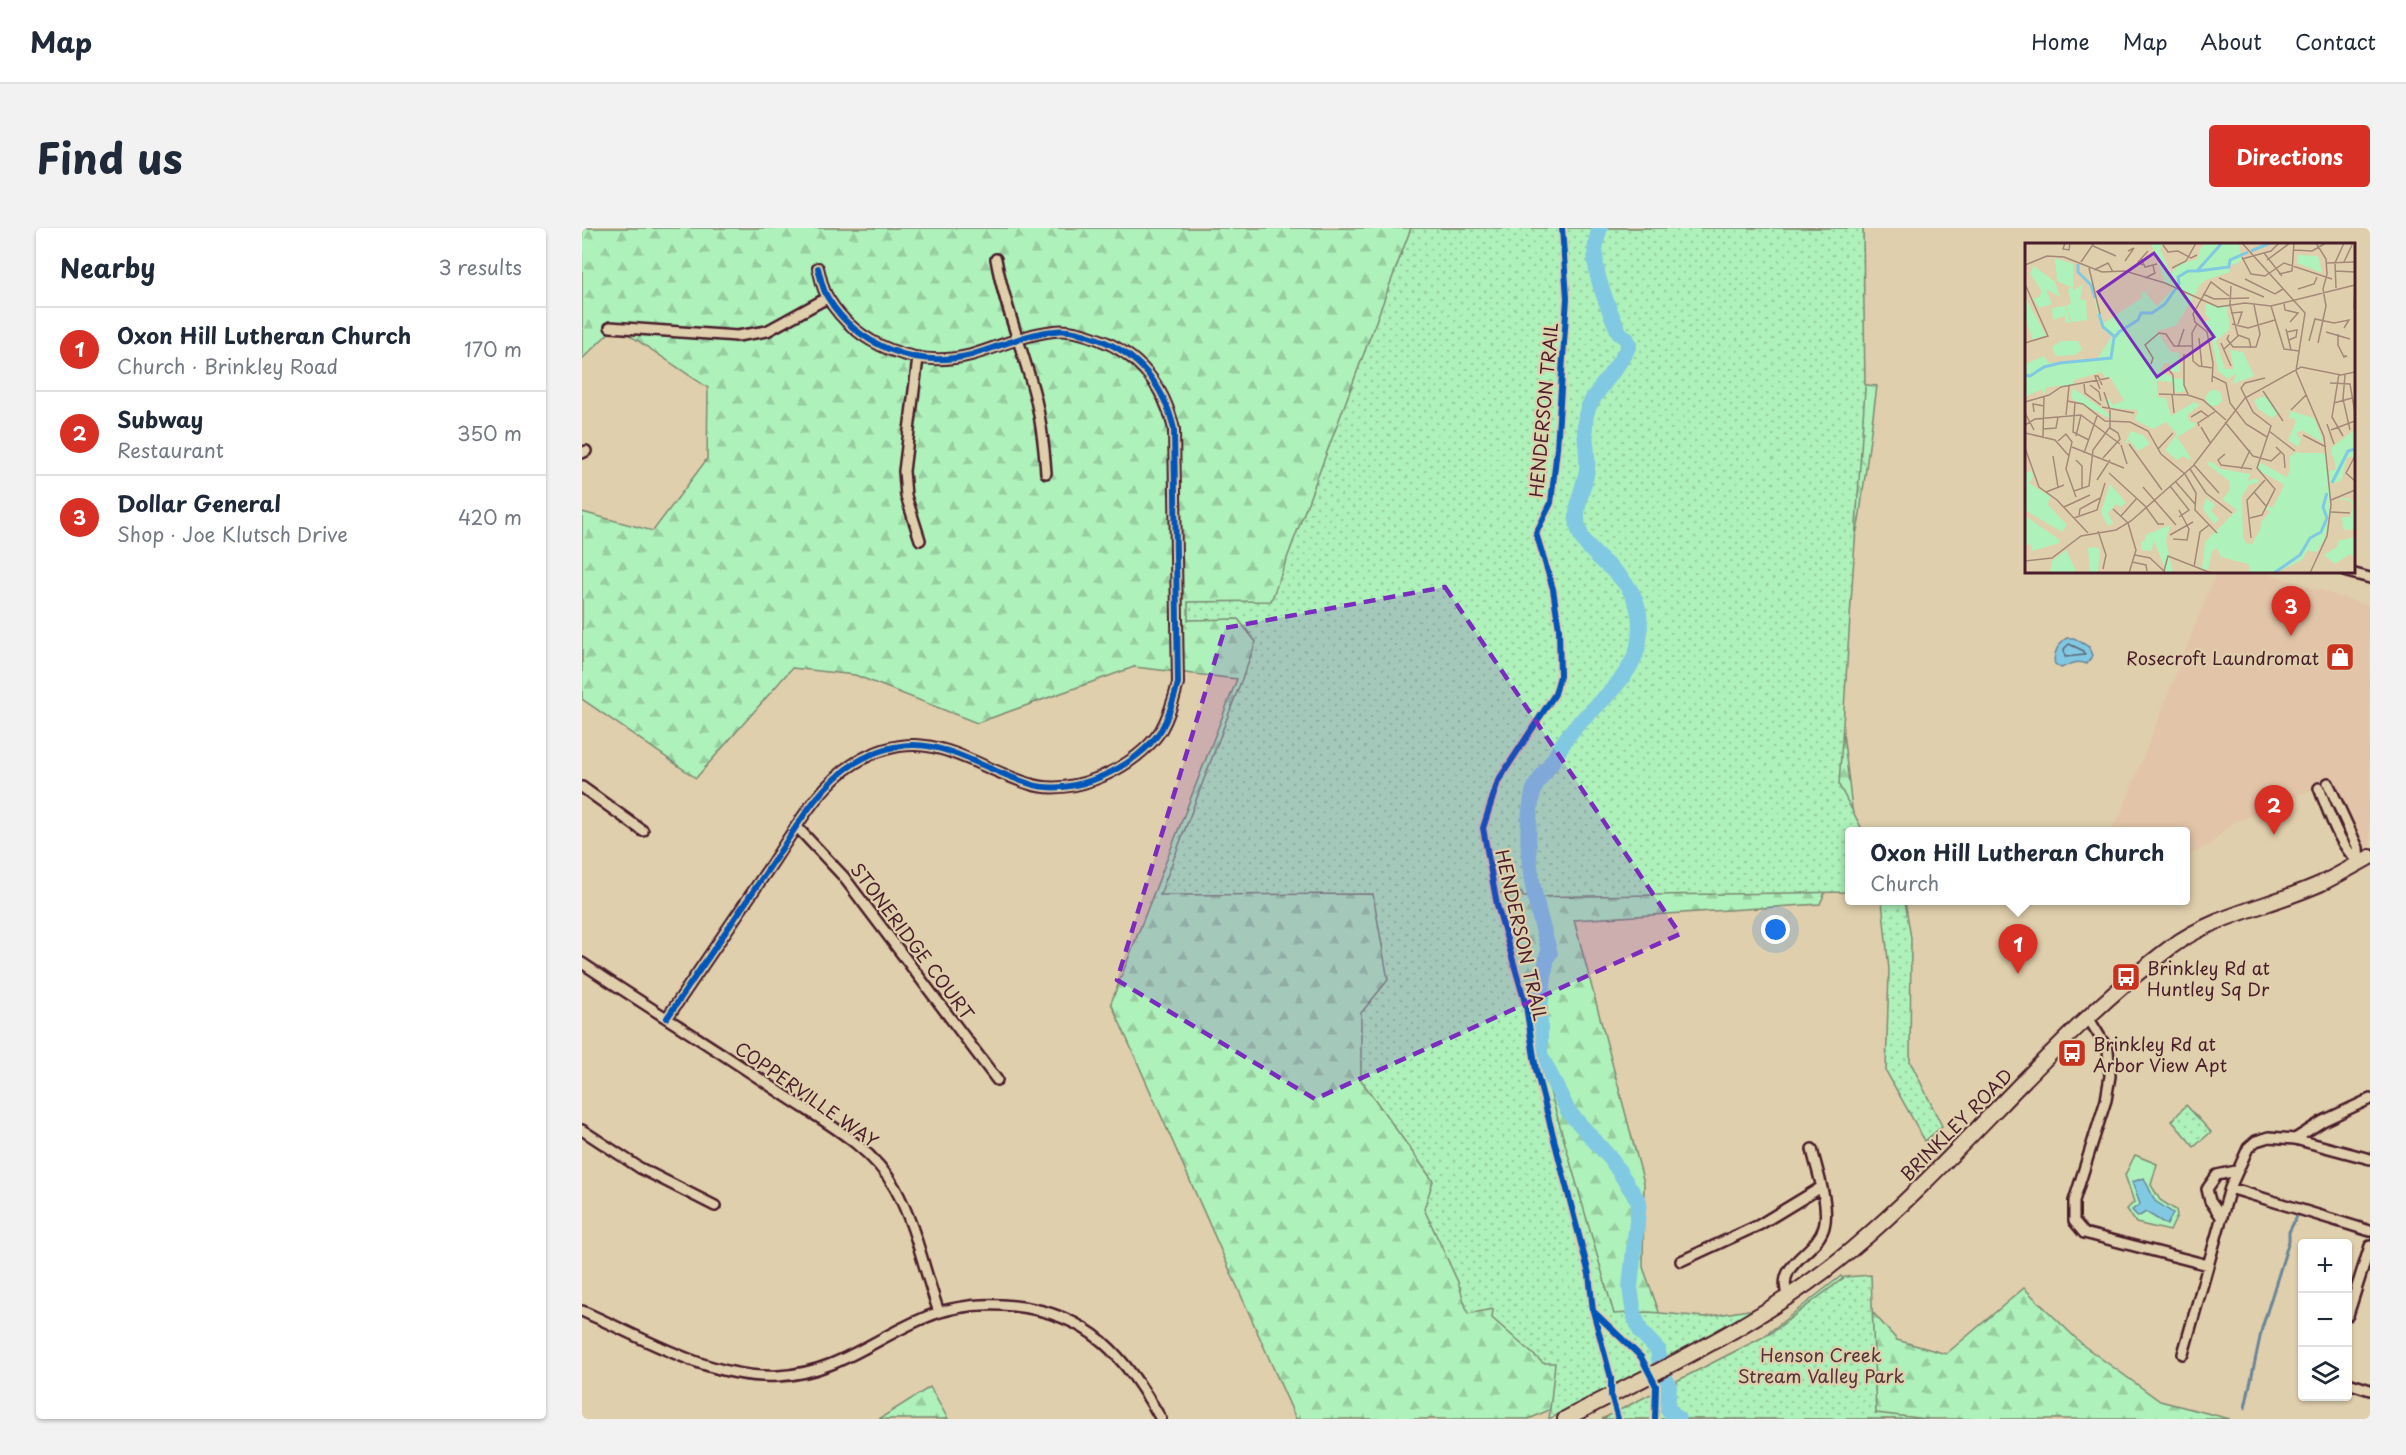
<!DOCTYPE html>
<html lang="en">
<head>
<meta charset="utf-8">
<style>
	body { margin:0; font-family:"Playpen Sans",sans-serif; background:#f2f2f3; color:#1f2937 }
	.controls { position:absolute; right:18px; bottom:18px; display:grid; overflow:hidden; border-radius:6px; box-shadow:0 2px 4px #0004 }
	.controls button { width:54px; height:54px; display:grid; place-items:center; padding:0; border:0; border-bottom:2px solid #e0e1e3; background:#fff; color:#1f2937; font:30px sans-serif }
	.you { position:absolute; left:1194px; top:702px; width:21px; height:21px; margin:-15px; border:4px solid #fff; border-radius:50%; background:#1a73e8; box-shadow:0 0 0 9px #1a73e833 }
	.badge { display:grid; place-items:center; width:39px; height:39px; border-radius:50%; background:#d93025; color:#fff; font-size:20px; font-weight:700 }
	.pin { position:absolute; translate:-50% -50px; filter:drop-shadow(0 2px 3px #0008) }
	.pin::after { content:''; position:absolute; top:32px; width:21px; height:18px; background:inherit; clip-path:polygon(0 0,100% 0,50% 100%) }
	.popup { position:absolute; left:1263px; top:599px; width:345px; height:78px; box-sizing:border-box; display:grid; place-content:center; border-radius:6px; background:#fff; filter:drop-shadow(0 2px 4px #0005); font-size:20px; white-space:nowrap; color:#747a83 }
	.popup b { font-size:22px; color:#1f2937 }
	.popup::after { content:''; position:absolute; left:50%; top:100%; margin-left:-12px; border:12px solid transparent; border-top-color:#fff }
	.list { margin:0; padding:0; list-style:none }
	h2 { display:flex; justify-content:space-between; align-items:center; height:78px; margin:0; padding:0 24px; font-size:26px }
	h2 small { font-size:20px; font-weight:400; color:#747a83 }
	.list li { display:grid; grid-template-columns:39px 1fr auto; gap:18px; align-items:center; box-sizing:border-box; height:84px; padding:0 24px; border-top:2px solid #e0e1e3 }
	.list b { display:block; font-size:22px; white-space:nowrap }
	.list p { margin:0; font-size:20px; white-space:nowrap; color:#747a83 }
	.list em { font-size:20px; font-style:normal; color:#747a83 }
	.icon { flex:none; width:33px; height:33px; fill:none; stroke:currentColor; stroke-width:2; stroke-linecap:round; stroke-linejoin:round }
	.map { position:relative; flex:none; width:1788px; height:1191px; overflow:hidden; border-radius:6px }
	header { display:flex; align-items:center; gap:36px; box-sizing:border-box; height:84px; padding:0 30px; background:#fff; border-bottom:2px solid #e0e1e3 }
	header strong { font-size:28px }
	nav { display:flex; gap:33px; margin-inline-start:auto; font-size:21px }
	.intro { display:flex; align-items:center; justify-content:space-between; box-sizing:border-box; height:144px; padding:0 36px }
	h1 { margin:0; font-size:42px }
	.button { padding:15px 27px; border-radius:6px; background:#d93025; color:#fff; font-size:21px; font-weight:700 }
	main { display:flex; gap:36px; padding:0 36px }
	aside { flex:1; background:#fff; border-radius:6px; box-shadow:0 2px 4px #0004 }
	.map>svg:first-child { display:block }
	.built { fill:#e2c5a8 }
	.grass { fill:#aef1ba; stroke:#7c8872; stroke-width:1.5 }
	.forest { fill:url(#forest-firs); stroke:#7c8872; stroke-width:1.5 }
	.park { fill:url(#park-dots); stroke:#7c8872; stroke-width:1.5 }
	.water { fill:#81c9e2; stroke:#6b8599; stroke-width:1.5 }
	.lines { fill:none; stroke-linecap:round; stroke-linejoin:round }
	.shore { stroke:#606374; stroke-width:1.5 }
	.stream { stroke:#6b8599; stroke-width:3 }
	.river { stroke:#81c9e2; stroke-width:16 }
	.street-casing { stroke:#4a1f2b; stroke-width:14 }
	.secondary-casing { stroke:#4a1f2b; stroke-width:18 }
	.street { stroke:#e0cfac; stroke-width:9 }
	.secondary { stroke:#e0cfac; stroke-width:14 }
	.cycleway-casing { stroke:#e0cfac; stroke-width:10 }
	.cycleway { stroke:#0057b8; stroke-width:6 }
	.marked { fill:#7b2cbf; fill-opacity:0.2; stroke:#7b2cbf; stroke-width:4.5; stroke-dasharray:12 8; stroke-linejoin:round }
	.labels { text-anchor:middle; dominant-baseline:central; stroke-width:4.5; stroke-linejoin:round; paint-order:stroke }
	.street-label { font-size:18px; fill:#4a1f2b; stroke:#e0cfac }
	.poi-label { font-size:18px; fill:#4a1f2b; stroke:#e0cfac; text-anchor:start }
	.park-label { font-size:18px; fill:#543439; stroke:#e0cfac }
	.inset-river { fill:none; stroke:#81c9e2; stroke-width:3 }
	.inset-road { fill:none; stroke:#a48978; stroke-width:1.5 }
	.view { fill:#7b2cbf; fill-opacity:0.15; stroke:#7b2cbf; stroke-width:3 }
	.inset-edge { fill:none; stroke:#4a1f2b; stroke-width:3 }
</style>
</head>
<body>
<header>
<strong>Map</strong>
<nav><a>Home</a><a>Map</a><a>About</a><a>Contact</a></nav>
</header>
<div class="intro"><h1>Find us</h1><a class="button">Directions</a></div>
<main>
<aside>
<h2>Nearby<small>3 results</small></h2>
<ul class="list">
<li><span class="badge">1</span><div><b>Oxon Hill Lutheran Church</b><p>Church · Brinkley Road</p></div><em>170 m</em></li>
<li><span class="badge">2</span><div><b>Subway</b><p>Restaurant</p></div><em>350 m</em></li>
<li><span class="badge">3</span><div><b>Dollar General</b><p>Shop · Joe Klutsch Drive</p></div><em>420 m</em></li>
</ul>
</aside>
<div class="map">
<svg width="1788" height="1191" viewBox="0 0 1788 1191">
	<defs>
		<pattern id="forest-firs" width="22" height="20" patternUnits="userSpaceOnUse" patternTransform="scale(1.5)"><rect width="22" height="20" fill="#aef1ba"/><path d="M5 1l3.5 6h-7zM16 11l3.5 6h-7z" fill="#97cea0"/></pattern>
		<pattern id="park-dots" width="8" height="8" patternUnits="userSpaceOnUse" patternTransform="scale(1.5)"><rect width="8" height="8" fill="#aef1ba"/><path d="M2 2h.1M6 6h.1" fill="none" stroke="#97cea0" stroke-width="1.8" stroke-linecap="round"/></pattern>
	</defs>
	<rect width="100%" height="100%" fill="#e0cfac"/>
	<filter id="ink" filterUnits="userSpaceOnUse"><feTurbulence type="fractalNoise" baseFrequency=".0167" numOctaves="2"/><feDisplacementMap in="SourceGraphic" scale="12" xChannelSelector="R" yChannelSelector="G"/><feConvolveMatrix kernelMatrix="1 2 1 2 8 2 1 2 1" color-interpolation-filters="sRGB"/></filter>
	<g filter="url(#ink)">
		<path class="built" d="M1634,344H1681L1788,378V629L1777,635L1746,555L1649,596L1627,618L1604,628V604L1536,603L1530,599L1538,588Z"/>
		<path class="grass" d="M1553,927L1575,936L1569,957L1578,972L1594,982L1595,988L1588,1003L1554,995L1545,981L1552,974L1543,947Z"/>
		<path class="forest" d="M0,0H1270L1274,156L1295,158L1277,293L1250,413L1272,597L1238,676L992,692L1062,955L1061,1039L1092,1126L947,1191H714L529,775L655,451L552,439L395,495L273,447L210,440L114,550L0,471V284L71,303L125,231L126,160L34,98L0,131Z
			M1259,1048L1315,1112L1364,1126L1442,1060L1502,1118L1578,1173L1648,1191H1039L1162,1124Z
			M348,1159L366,1191H297Z"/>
		<path class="park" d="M829,0H1281L1283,161L1257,557L1280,601L1288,603L1268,604V664L941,669L940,665H911L1032,1086L1067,1084L1123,1089L1179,1080L1132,1108L967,1191L973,1135H961L910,1090L911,1081L886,1086L876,1054L842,981L851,953L779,852V785L806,752L791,666L578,667L674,414L656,391L606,392V374L689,373Z
			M1300,673H1323L1329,710L1328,833L1360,898L1343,913L1304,843L1307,742Z
			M1604,877L1629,904L1612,919L1590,893Z
			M1289,1047L1294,1185L1345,1191H1020L1189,1105L1263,1049Z"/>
		<path class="water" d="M1485,410H1492L1507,419L1510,428L1505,436C1495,432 1488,436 1479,440L1473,436C1470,427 1477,414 1485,410Z
			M1562,950L1573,973L1591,985L1585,997L1564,984L1556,989L1550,982L1558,976L1550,954Z"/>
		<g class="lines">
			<path class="shore" d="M1487,416L1502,423L1503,427L1483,429L1482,421Z"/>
			<path class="stream" d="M1394,891L1428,857
				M1663,1180L1680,1100L1707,1013V1004L1715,988"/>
			<path class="river" d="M1018,0C1004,36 1024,72 1037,105L1044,110L1047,117C1037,140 1018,156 1007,178C998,197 1007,221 1005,241C1003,257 994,274 995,290C996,340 1071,338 1056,418C1051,445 1018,475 999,493C986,505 979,519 970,534C965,543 953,554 951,565C939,620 952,673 968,725L965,728L958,779V826L986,883L1029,931L1057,974L1048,1059L1052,1087L1059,1104L1076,1122L1078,1138L1087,1159L1085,1180L1096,1191"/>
			<g class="street-casing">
				<path id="street" d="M414,31C422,77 440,119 452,164C459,191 462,217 464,245
					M28,99L155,108L185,103L245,70
					M336,130L322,243L324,268L338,312
					M0,225L4,223
					M1765,344L1788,350
					M1746,555L1776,620L1777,635
					M0,559L61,603
					M1737,560C1748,587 1756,615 1777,635
					M215,599L261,648L415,852
					M0,735C67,780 136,822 202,867C241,893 290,918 313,960C334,998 342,1043 357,1084
					M85,790C119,740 153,690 187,640C211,605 236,557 273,535C343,493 382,535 448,556C491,570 555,539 579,502C587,488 592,471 596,455L592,201C582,158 558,127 516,111C503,106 487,101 472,103C443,106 417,119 389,127C335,141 275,118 246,70C240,61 239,50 236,40
					M1507,791L1526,822L1528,848L1524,872L1492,973V993L1502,1005L1626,1037
					M0,902L58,940L133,978
					M1713,911L1741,893L1788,871
					M1648,960L1788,1003
					M1640,990L1628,973L1625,961L1635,947L1654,943
					M1099,1033L1177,997L1238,960
					M1206,1069C1192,1035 1234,1027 1242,999C1248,977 1235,944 1230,921
					M0,1083C60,1109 130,1152 196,1148C255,1145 291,1111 342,1090C370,1078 402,1075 432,1078C509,1086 542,1128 579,1191
					M1766,1087L1788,1018
					M1601,1126L1648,960L1666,920L1674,913L1687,909L1713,911L1788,931
					M1766,1155L1788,1162"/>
			</g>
			<g class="secondary-casing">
				<path id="secondary" d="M983,1191C1081,1140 1185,1093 1270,1021C1382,927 1471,807 1589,719C1634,686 1690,678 1740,655C1756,647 1772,638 1788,629"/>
			</g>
			<use href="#street" class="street"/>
			<use href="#secondary" class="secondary"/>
			<g class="cycleway-casing">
				<path id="cycleway" d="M980,0L985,70L975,220L969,275L954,305L971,361L977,401L978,448L973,466L916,553L901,600L915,677L944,778L954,842L1007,1046L1011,1083L1059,1129L1074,1158L1073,1191
					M85,790C119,740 153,690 187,640C211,605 236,557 273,535C343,493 382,535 448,556C491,570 555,539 579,502C587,488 592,471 596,455L592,201C582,158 558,127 516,111C503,106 487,101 472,103C443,106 417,119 389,127C335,141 275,118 246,70C240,61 239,50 236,40
					M1011,1083L1029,1150V1167L1036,1191"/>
			</g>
			<use href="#cycleway" class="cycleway"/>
		</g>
	</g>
	<path class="marked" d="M863,359L1098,706L733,871L535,752L643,400Z"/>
	<defs>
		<g id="shop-square" transform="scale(1.5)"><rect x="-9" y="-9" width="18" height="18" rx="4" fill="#c8321e" stroke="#e0cfac"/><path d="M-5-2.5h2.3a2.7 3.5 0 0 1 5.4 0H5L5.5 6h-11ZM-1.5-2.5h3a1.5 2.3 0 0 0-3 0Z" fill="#fff"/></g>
		<g id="bus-square" transform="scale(1.5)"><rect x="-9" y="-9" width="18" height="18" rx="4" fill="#c8321e" stroke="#e0cfac"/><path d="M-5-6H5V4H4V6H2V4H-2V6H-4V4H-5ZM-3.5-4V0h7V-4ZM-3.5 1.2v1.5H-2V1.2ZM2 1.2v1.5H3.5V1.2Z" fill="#fff"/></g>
	</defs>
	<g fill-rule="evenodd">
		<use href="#shop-square" x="1758" y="429"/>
		<use href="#bus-square" x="1544" y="749"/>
		<use href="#bus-square" x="1490" y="825"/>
	</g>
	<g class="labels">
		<g class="street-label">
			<text transform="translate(961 182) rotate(-85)">HENDERSON TRAIL</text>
			<text transform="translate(940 707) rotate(77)">HENDERSON TRAIL</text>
			<text transform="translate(331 713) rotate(53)">STONERIDGE COURT</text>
			<text transform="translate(225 866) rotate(35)">COPPERVILLE WAY</text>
			<text transform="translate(1374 896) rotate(-45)">BRINKLEY ROAD</text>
		</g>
		<g class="poi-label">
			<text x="1737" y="429" text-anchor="end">Rosecroft Laundromat</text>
			<text x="1565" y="739">Brinkley Rd at<tspan x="1565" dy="21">Huntley Sq Dr</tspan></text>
			<text x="1511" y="815">Brinkley Rd at<tspan x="1511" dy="21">Arbor View Apt</tspan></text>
		</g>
		<g class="park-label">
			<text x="1239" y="1126">Henson Creek<tspan x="1239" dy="21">Stream Valley Park</tspan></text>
		</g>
	</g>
	<g transform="translate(1443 15)">
		<rect width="330" height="330" fill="#e0cfac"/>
		<path d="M30,15L48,21V48L58,41L55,56L61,57L62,77L47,79L41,63L46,60L43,47L46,44L32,38ZM9,23L30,39L35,54L21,46L27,61L14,65L8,55L15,54L16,47L5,30ZM0,54L21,92L8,97L0,75ZM40,63L46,79L40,80V73L28,77L27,65ZM36,98H53L57,107L50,112L31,113L27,104Z" fill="#aef1ba"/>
		<path d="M126,0H137L135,6L146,30L171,17L179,3L182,29L169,53L140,39ZM149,45L168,55L151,83L132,88L146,109L154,110L155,129H148L144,120H139L136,128L150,136L157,135L160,148L150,150L147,139L132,138V154L141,155L146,173L169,159L175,162L162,172L165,179L171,180L169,184L152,194L166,215L164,217L158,213L152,217L140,207L152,191L141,179L128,186L110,177L113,167L87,165L80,159L83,155L88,162L99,157L84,133L80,135L77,129L0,151V121L19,113L24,120L72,116L87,93L79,80L118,54L123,53L132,63ZM181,61L202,64L205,86L191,98L200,126H209L205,107L218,109L229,133L208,141L211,130L203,136L193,128L185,86L176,79L185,77L180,71ZM48,145L84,171V175L46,155ZM266,168L289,175L299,200L277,187L271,191L276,196L273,204L263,197L270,181V176L264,175ZM106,188L118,192L125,201L113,208L104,197L99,202ZM328,188L330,208L321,215L316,238L306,241L311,225L306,205ZM271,210H298L305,260L299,295L285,303L277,317L250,330H226L223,321L196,314L192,305L187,308L183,327L177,326L180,299L212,267L197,256L205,247L204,238L182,221L185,218L196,226L225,231L223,238L231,235L234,239L224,242L217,254L218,293L221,300L227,301L260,242L233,227L234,219L265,236V215ZM7,228L8,234L4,240L26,254L22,261L42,282L37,289L0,267V230ZM85,241L101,260L96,264L91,261L83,270L88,280L83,283L76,269ZM181,255L190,262L186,268L194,276L189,281L178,266ZM323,255L328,259L330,272V286L324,287L318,286L317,274H325L328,263L325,258L313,256ZM0,273L35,297L34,300L7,308L6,302L0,301ZM145,282L141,298L148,330H142L129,298L126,308L116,307V300L121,296L120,292ZM330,294V315L325,311L310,321L299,312L313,303V298ZM70,304L75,306L73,330H65L63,305ZM41,307L52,330H25L27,318Z" fill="#aef1ba"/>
		<path d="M180,0H214L217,18L203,24L205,29L181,37L164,51L139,38L155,21L176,15L174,8ZM272,12L293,13L297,30L272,20ZM61,23L79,81L117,56L116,47L119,50L130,40L121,50L133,68L149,49L147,44L157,48L147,69L138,74L145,84L130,88V93L127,89L90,98L75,79ZM64,119L67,129L48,138V142L21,144L19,153L17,146L0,154V125L7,133L25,122ZM181 155a8 8 0 1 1 16 0a8 8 0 1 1-16 0ZM240,153L254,169L247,175L233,166L229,157ZM330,200V213L322,215L317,236L305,239L304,228L313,226L305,207L310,209ZM272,209L296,214L301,210L306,253L301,293L288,287L237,295L234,299L236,279L245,269L241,266L243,263L249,266L267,222L265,213ZM288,288L301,294L292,309L278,307L250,330H231L225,315L252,305L250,294Z" fill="#aef1ba"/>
		<path class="inset-river" d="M226,8L245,0M53,21V29L66,42L70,55M173,28L204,24L205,17L223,9M74,71L78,84L90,94M0,132L5,133L19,124L35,120L86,115L89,95L94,89L113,77L116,70H127L140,61L154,41L153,34L163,28H172L197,0M307,240L323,208L330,206M249,330L275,312L285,295L296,289L302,275L298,264L302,250"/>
		<path class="inset-road" d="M40,0L38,6L44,7L45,0M217,0L280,70L271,128L299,194L306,262L302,293L285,330M291,0L301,16L302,31L298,46L301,63L293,100M138,2L143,9L153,8L166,15L172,12M68,3L91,13M269,7L287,8L301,0M239,10L257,33M217,14L226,31L240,33L259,20L307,36M116,15L120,24L132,21M217,16L246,8L254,0M242,17L265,0M100,18L109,5L103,8M56,19L69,0M319,19L327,2M302,20L329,19M0,22L22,13L39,14L77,29L100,28L140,40L193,64L220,60L246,63L330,42M118,22L113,19L123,8M64,25L75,71M147,25L161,18L171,0M69,27L83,20L88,29M310,28L330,29M254,31L267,28L269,0M120,35L130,30L128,23M194,35L239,54M220,36L250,51L258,46M0,41L23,93L0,100M311,45L310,20L319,0M273,46L289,41L292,34M178,51L189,56L224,55M259,60L260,67L273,70L265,79M246,63L259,106L274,108M329,66L330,44M206,70L217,69L213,81M172,81L167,90L168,118L174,123L188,125M207,81L223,85L250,77M261,86L266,107M262,89L272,87L271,94L264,97M301,89L325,96M313,91V102L319,114L322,113H319M204,92L202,96L208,104H231L235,91L229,62M213,92L224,96L226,105M174,95L177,124M284,98L290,76L309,80L324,77L319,85M196,100L206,123M153,104L159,86M199,106L213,93L205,62L206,43M159,111V142L163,151M126,121L128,115L120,102L134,90L141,91L149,103H167M143,126L148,132L149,152M314,131L307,174L318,193M320,132L318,156L325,187M187,133L201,140L205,160L221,181L242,194M187,139L188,120L182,89L170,79L168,71L186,39L204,53M305,140L325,141L330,170M59,141L60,150L76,162M65,142L74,149L76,158M75,146L70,133H73L77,142M238,148L258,178M134,151L163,152L178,157L201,177M147,151L149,170M42,158L58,161L80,178L105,179L123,188L136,211L160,231L171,250L170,267L192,290M0,159L24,152L36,144L84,135M50,159L48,189L64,197M309,160L327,155M77,164L109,170M266,167L281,152M9,169L8,161L19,163M0,170L9,187M41,172L44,143M166,174L176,168L184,174M200,179L228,213L246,218L256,209M302,181L309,201M0,182L10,176L56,172L95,201M174,183L173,180L191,168M176,184L186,201M18,186L31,185L33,174M306,187L330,178M244,188L270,208M0,190L30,197L44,213M278,192L301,204M51,193L56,172M18,194L19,153M33,198L41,191L47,199L41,226L51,254M104,201L137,247M96,202L102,221M47,204L99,225M251,204L259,212L260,225M0,205L14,244L32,257L63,290M133,206L148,190M59,210L72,173M200,211L193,217L196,222L227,226M28,213L33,244M330,213L321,230L330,238M78,215L95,196L93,190L85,185M51,217L57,223V246M169,222L194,250M165,226L181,250L207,270M216,226L225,207M84,230L120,263L133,281H139M72,237L85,217M150,238L170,261M145,243L164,267L154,274M118,244L151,282M49,248L64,243L68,207L85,184V167L79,149M21,249L39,242M229,249L241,263M306,257L330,247M39,264L65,252M88,266L103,280M306,269L325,270M54,272L55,266L75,255M96,273L112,255M49,275L72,267L80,240M225,275L237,272L250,246L232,225L246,183L228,169L216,145L220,140L240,135M103,280L111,307L104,330M73,288L81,312L78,326M145,292L168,279M226,295L222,257L240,237M148,296L162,297L164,286L154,267M110,312L125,315L141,330M0,318L27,315L56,293L91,287L106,278L168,223L220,155L276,124L316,132L330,129M107,319L121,322L122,328M169,324L175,289L184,282M139,328L143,313L186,330"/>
		<path class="view" d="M129,10L189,94L132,134L73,49Z"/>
		<rect width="330" height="330" class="inset-edge"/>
	</g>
</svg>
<div class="controls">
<button>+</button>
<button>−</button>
<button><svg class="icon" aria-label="layers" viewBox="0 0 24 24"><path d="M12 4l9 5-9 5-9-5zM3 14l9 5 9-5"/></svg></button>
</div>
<div class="you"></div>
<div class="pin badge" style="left:1436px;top:746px">1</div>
<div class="popup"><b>Oxon Hill Lutheran Church</b>Church</div>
<div class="pin badge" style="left:1692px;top:607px">2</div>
<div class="pin badge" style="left:1709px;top:408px">3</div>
</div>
</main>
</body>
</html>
